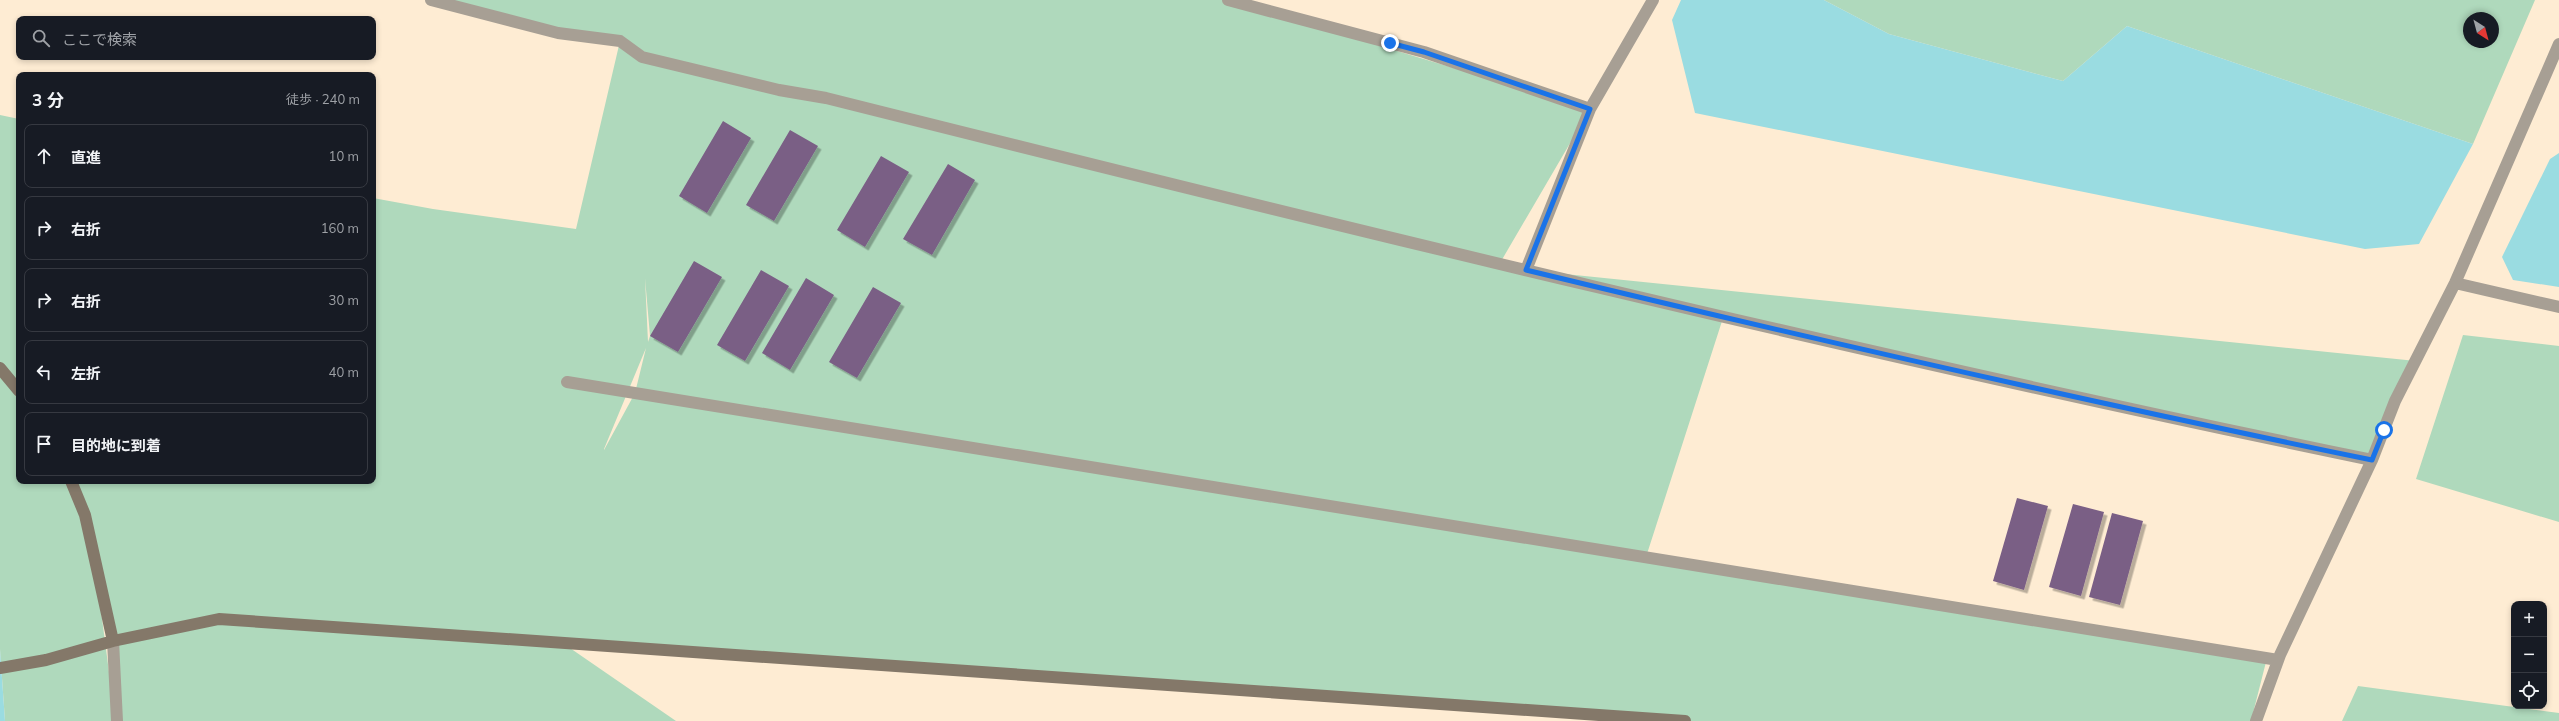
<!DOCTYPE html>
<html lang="ja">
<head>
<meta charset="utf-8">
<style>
	body { margin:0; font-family:Mulish,"Noto Sans JP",sans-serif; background:#242831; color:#f1f3f6 }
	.controls { position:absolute; right:12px; bottom:12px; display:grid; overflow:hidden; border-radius:8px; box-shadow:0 2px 6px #0003 }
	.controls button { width:36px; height:36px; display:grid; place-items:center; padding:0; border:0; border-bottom:1px solid #363941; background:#171b24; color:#f1f3f6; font:20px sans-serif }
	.compass { position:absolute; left:2463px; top:12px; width:36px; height:36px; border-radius:50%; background:#171b24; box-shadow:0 2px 6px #0003; rotate:144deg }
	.stop { position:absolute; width:12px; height:12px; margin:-9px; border:3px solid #1a73e8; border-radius:50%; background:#fff }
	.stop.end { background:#1a73e8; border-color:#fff; box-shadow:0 1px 4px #0008 }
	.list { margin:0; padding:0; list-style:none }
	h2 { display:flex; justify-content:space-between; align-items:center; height:52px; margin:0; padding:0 16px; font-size:17px }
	h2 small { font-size:13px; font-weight:400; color:#9ea1a6 }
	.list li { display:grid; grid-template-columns:26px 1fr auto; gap:12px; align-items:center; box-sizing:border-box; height:64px; margin:0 8px 8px; padding:0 8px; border:1px solid #363941; border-radius:8px }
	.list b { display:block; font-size:15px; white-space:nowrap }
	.list em { font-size:13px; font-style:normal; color:#9ea1a6 }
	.icon { flex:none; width:22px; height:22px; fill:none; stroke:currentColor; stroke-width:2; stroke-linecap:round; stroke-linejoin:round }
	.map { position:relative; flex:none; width:2559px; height:721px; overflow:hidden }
	.search { position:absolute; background:#171b24; box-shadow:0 2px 6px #0003; left:16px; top:16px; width:360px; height:44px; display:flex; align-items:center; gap:10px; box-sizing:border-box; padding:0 14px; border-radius:8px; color:#9ea1a6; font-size:15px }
	.panel { position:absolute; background:#171b24; box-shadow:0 2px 6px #0003; left:16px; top:72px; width:360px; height:412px; border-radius:8px }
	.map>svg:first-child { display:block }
	.green { fill:#afd9bc; fill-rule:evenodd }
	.water { fill:#9adce1 }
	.building { fill:#7a5f85; filter:url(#shadow) }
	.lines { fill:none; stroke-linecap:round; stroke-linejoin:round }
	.street { stroke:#a79f94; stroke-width:12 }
	.secondary { stroke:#847869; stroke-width:12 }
	.route { stroke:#1a73e8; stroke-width:5 }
</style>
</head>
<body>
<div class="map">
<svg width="2559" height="721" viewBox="0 0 2559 721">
	<defs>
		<filter id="shadow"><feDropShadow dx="3.5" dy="3.5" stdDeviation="0" flood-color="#0004"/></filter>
	</defs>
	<rect width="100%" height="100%" fill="#feecd3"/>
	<path class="green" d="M431,0H1228L1590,109L1500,263L1526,270L2416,361L2372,460L1723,318L1646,557L2267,658L2251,721H1683L567,646L676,721H5L0,649V115L19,119V481H373V198L433,209L576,229L620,41L558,33ZM645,278L650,336L648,342ZM646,348L635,393L604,450V449ZM101,611L113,641L112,695Z
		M1824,0H2535L2473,144L2127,26L2063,81L1889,34ZM2469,18H2493V42H2469Z
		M2463,335L2559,346V522L2416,479Z
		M2358,686L2559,713V721H2342Z"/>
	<path class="water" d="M1681,0H1824L1889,34L2063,81L2127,26L2473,144L2419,244L2365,249L1695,113L1672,20Z
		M2559,153V287L2513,280L2502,257L2550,159Z
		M0,649L5,721H0Z"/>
	<path class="building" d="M723,121L751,138L707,213L679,196Z
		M790,130L818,146L774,221L746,205Z
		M881,156L909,172L865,247L837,230Z
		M948,164L975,180L932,255L903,239Z
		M694,261L722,277L678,352L650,336Z
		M761,270L789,286L745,361L717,345Z
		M806,278L834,295L790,370L762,353Z
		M873,287L901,303L857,378L829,362Z
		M2017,498L2048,506L2024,590L1993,581Z
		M2073,504L2104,512L2081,596L2049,587Z
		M2112,513L2143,521L2120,605L2089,597Z"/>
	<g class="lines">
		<path class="street" d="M431,0L558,33L620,41L642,57L779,90L826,98C1340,227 1854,353 2372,460
			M1228,0L1424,52L1590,109
			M1526,270L1590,109L1653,0
			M2455,283L2559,307
			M567,382L2278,660
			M113,641L117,721
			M2256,721L2280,655L2372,460L2395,401L2455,283L2559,44"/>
		<path class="secondary" d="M0,368L19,391
			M71,481L85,515L113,641
			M0,668L46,660L113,641L219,619L1685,721"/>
	</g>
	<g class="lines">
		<path class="route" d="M1390,43L1424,52L1590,109L1526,270C1807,338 2089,402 2372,460L2384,430"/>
	</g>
</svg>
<div class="controls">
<button>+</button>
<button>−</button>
<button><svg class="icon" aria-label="locate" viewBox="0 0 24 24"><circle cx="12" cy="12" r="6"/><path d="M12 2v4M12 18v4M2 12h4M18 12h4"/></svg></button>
</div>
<svg class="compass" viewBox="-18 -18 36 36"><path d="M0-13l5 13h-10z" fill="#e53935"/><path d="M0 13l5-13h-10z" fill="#9ea1a6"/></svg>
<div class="stop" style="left:2384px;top:430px"></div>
<div class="stop end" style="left:1390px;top:43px"></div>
<div class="search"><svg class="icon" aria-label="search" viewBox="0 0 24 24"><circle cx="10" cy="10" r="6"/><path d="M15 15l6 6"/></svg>ここで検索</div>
<section class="panel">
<h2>3 分<small>徒歩 · 240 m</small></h2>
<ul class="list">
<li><svg class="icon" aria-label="ahead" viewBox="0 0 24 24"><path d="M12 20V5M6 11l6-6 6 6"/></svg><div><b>直進</b></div><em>10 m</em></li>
<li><svg class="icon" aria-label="right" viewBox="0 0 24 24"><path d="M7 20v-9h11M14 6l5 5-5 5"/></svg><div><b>右折</b></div><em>160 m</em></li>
<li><svg class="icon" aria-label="right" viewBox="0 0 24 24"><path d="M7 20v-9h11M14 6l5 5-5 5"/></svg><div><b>右折</b></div><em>30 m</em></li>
<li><svg class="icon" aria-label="left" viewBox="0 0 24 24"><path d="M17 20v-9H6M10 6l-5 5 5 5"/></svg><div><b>左折</b></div><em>40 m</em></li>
<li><svg class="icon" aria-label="arrive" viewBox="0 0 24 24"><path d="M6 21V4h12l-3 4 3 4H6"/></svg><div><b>目的地に到着</b></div></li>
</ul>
</section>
</div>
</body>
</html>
